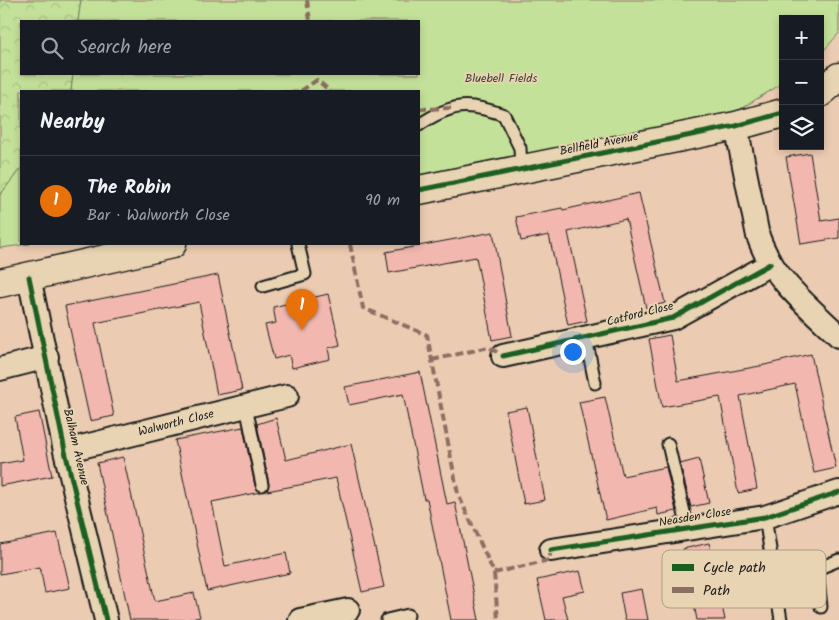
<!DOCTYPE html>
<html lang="en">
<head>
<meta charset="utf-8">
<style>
	body { margin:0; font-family:Kalam,sans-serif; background:#20242c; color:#f1f3f6 }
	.controls { position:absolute; right:15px; top:15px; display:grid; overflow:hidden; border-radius:0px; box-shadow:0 2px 8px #0003 }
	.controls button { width:45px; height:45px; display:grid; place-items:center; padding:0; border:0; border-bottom:1px solid #363941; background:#171b24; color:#f1f3f6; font:25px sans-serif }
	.you { position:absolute; left:572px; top:351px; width:18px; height:18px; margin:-12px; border:4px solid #fff; border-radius:50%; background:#1a73e8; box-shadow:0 0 0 8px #1a73e833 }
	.badge { display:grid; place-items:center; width:32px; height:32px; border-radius:50%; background:#7c3aed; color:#fff; font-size:16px; font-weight:700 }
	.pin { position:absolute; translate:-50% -41px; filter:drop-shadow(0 1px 2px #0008) }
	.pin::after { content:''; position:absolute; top:26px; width:18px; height:15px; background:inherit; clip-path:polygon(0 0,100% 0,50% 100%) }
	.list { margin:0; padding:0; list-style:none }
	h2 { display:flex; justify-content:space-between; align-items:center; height:65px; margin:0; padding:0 20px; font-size:21px }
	h2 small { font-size:16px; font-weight:400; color:#9ea1a6 }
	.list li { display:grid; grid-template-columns:32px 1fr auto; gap:15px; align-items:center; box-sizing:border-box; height:90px; padding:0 20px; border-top:1px solid #363941 }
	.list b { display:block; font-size:19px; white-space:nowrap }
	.list p { margin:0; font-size:16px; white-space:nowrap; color:#9ea1a6 }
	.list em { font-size:16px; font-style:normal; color:#9ea1a6 }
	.icon { flex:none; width:28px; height:28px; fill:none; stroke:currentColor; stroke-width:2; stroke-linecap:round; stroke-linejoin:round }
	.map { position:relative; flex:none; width:839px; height:620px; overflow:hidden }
	.search { position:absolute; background:#171b24; box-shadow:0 2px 8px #0003; left:20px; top:20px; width:400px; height:55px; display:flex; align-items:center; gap:12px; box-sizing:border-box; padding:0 18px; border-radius:0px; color:#9ea1a6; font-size:19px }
	.panel { position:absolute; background:#171b24; box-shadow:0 2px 8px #0003; left:20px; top:90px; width:400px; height:155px; border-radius:0px }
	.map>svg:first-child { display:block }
	.forest { fill:url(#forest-crowns); stroke:#707e5a }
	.park { fill:#c4e199; stroke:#707e5a }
	.building { fill:#f2b7af; stroke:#1c1c1c }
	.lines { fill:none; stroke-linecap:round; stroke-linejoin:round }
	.lane-casing { stroke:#1c1c1c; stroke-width:15 }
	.street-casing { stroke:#1c1c1c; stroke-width:26 }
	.secondary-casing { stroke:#1c1c1c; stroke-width:31 }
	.lane { stroke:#e8d4b2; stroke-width:11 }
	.street { stroke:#e8d4b2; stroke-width:22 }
	.secondary { stroke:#e8d4b2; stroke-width:28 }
	.quiet { stroke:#8d6e63; stroke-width:4; stroke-dasharray:8 4; stroke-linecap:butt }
	.cycleway-casing { stroke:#e8d4b2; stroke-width:8 }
	.cycleway { stroke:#1b5e20; stroke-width:5 }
	.labels { text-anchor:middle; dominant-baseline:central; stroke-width:4; stroke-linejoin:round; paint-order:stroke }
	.park-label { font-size:12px; fill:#3e4335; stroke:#e8d4b2 }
	.street-label { font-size:12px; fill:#1c1c1c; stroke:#e8d4b2 }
	.key { fill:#e8d4b2; stroke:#ab9d85; stroke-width:1 }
	.key-label { font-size:14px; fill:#1c1c1c }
</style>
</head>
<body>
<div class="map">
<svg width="839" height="620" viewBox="0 0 839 620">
	<defs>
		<pattern id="forest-crowns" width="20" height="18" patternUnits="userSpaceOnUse" patternTransform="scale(1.25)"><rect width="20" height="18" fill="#c4e199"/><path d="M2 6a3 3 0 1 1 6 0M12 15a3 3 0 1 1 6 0" fill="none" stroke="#a8c083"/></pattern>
	</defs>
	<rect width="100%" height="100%" fill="#ebcbb1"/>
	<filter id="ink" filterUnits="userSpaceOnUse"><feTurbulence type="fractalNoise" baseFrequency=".02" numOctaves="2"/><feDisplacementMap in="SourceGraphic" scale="10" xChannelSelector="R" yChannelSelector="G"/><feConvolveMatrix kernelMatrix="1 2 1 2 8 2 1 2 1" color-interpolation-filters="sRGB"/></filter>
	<g filter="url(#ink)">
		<path class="forest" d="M0,0H81L78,21H21V74H73L71,91H21V168L0,195Z"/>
		<path class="park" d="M81,0H839V33L820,55V19H783V83L737,111L419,176V91H71L73,74H419V21H78Z
			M21,168V244H30L0,248V195Z"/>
		<path class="building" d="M810,153L821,221L839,218V238L801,244L786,157Z
			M639,193L665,303L646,308L626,219L568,232L587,321L568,325L549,235L521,241L516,217L562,208L563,210Z
			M493,232L512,336L492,340L476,257L389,273L386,252Z
			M218,275L242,390L217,395L199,302L95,323L114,416L90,421L65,306Z
			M328,294L340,345L328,348L330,359L292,368L289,355L274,359L265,325L276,323L273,307Z
			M670,335L678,381L760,366L811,354L836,468L814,473L795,384L740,396L757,489L738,493L720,397L662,407L649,339Z
			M420,372L447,504L455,502L479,620H451L427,499H424L403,394L349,405L345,387Z
			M605,397L623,476L666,467L676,511L658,515L657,508L606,520L579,402Z
			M527,407L545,500L524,504L506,411Z
			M39,412L52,476L0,486V464L23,460L15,417Z
			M276,418L286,460L351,444L384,587L362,592L336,478L267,491L269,484L257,424Z
			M243,427L255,486L260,492L212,502L225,566L286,553L290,573L207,591L175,440Z
			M123,457L155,601L194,593L200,617L186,620H130L97,463Z
			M699,459L709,503L691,507L680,464Z
			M57,533L70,588L45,593L40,567L0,574V544Z
			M709,543L720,596L725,620H697L687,569L683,549Z
			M580,571L585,591L562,596L568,620H546L537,580Z
			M642,589L648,620H625L620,593Z"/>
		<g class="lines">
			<g class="lane-casing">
				<path id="lane" d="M419,125C452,103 467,102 504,115L520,148L521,169
					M263,286L305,274L298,244
					M586,338L595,383
					M246,406L262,485
					M668,444L688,529
					M765,517L781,620
					M821,607L817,569L839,560
					M387,620L408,615"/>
			</g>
			<g class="street-casing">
				<path id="street" d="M736,126L758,236C773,279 807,305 839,336
					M29,277L65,451L106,620
					M503,356L673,318L770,264
					M0,369L47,357
					M65,451L287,396
					M551,550L765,517L839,492
					M300,620L348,610"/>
			</g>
			<g class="secondary-casing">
				<path id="secondary" d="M820,93L839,77
					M419,190L736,126L783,113
					M0,283L172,244"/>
			</g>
			<use href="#lane" class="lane"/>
			<use href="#street" class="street"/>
			<use href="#secondary" class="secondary"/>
			<path class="quiet" d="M307,0L310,21
				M301,91L317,80L330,91
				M419,109L452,108
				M350,244L363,308L427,335L458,494L494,573L498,620
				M432,360L489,347L503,356
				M494,573L549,560L551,550"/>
			<g class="cycleway-casing">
				<path id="cycleway" d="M419,190L736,126L783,113
					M29,277L65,451L106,620
					M503,356L673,318L770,264
					M551,550L765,517L839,492"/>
			</g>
			<use href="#cycleway" class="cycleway"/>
		</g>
	</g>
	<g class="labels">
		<g class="park-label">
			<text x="501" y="78">Bluebell Fields</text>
		</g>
		<g class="street-label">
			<text transform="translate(599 144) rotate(-11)">Bellfield Avenue</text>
			<text transform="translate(640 314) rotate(-14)">Catford Close</text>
			<text transform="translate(176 423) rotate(-14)">Walworth Close</text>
			<text transform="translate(76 447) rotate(77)">Balham Avenue</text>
			<text transform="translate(695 517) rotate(-9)">Neasden Close</text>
		</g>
	</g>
	<rect x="662" y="550" width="164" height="58" rx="8" class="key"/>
	<rect x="672" y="564" width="22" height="7" fill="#1b5e20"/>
	<rect x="672" y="587" width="22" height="6" fill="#8d6e63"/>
	<g class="key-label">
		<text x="703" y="572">Cycle path</text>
		<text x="703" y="595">Path</text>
	</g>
</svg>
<div class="controls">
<button>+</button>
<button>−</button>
<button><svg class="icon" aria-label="layers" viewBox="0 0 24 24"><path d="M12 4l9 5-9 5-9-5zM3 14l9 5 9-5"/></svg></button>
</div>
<div class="you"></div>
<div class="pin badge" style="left:302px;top:330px;background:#e8710a">1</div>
<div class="search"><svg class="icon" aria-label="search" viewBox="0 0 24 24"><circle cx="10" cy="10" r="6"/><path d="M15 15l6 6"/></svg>Search here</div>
<section class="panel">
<h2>Nearby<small></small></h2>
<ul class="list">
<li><span class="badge" style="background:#e8710a">1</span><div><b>The Robin</b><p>Bar · Walworth Close</p></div><em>90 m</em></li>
</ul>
</section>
</div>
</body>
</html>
